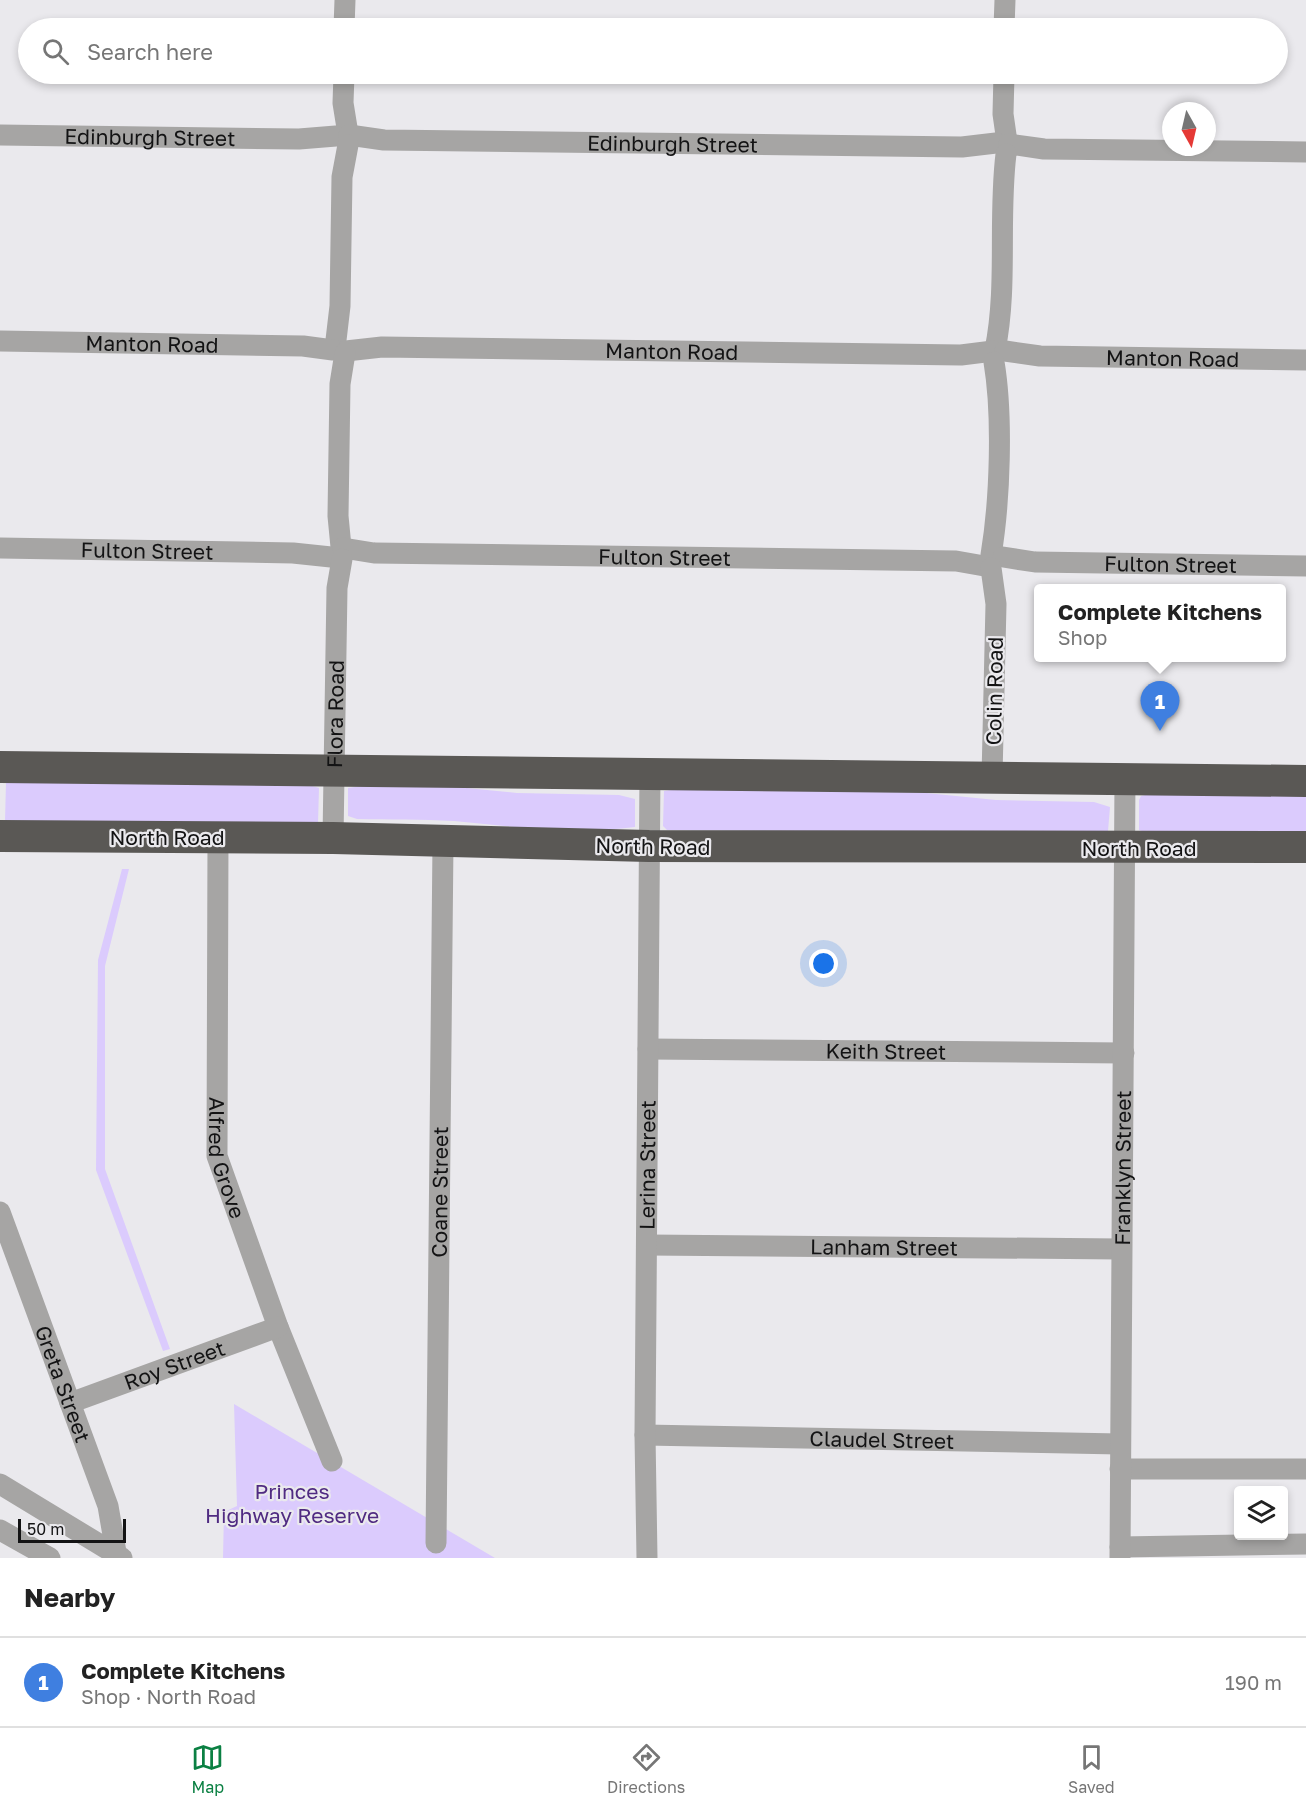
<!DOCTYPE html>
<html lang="en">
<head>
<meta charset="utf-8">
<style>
	body { margin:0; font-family:"Golos Text",sans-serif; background:#f2f2f2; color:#222 }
	.controls { position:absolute; right:18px; bottom:18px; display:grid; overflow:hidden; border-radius:6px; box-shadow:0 3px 9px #0003 }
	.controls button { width:54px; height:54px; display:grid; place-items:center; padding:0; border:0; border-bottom:2px solid #e0e0e0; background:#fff; color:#222; font:30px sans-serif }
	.compass { position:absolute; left:1162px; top:102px; width:54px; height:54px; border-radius:50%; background:#fff; box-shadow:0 3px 9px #0003; rotate:172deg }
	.scale { position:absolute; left:18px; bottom:15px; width:108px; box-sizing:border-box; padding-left:6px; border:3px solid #131314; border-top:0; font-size:16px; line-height:21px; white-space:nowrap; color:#131314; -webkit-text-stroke:4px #eae9ed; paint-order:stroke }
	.you { position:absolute; left:824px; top:964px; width:21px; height:21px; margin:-15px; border:4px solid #fff; border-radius:50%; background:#1a73e8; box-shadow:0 0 0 9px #1a73e833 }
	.badge { display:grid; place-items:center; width:39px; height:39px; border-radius:50%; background:#0b8043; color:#fff; font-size:20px; font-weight:700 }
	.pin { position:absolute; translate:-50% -50px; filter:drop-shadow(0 2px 3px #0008) }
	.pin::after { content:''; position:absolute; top:32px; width:21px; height:18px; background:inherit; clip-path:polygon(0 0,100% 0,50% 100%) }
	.popup { position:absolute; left:1034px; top:584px; width:252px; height:78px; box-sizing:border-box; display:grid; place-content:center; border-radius:6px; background:#fff; filter:drop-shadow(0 2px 4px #0005); font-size:20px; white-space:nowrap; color:#767676 }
	.popup b { font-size:22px; color:#222 }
	.popup::after { content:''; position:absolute; left:50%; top:100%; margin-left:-12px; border:12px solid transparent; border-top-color:#fff }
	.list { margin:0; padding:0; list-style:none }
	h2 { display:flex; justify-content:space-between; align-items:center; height:78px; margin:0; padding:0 24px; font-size:26px }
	h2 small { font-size:20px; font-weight:400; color:#767676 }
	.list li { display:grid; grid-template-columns:39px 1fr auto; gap:18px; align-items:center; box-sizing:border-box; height:90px; padding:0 24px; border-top:2px solid #e0e0e0 }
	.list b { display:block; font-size:22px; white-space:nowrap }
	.list p { margin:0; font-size:20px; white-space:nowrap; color:#767676 }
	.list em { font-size:20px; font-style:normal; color:#767676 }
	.icon { flex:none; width:33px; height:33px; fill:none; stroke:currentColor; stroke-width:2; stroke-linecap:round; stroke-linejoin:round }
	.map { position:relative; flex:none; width:1306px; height:1558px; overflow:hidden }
	.search { position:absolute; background:#fff; box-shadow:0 3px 9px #0003; left:18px; right:18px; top:18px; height:66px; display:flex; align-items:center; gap:15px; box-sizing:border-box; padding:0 21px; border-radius:33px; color:#767676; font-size:22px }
	.sheet { height:168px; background:#fff }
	nav { display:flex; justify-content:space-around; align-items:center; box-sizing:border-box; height:84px; border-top:2px solid #e0e0e0; background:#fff; font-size:16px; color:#767676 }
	nav a { display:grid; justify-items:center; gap:3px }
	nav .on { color:#0b8043 }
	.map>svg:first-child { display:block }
	.green { fill:#dbcbfd }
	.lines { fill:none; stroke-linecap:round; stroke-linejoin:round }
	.minor { stroke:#a6a5a4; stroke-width:21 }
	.highway { stroke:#5a5855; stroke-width:32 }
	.labels { text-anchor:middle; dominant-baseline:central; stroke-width:4.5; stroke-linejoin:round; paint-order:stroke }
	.street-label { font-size:21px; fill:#131314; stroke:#eae9ed }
	.park-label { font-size:21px; fill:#502b82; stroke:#eae9ed }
</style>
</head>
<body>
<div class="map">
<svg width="1306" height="1558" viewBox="0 0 1306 1558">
	<rect width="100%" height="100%" fill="#eae9ed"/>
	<path class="green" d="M23,780L306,784L319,788L318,823L5,821L6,783Z
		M368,785L446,786L517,793L619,795L635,799V827C575,835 514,827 454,821C422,819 389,820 357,819L348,816V788Z
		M678,789L906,791L996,800L1094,802L1110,807L1108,831L1092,833L667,830L663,826L664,791Z
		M1154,793L1306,795V833H1147L1139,830V800L1141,796Z
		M122,869H129L105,966V1169L170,1349L163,1351L96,1170L98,960Z
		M234,1404L495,1558H223L224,1512L237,1506Z"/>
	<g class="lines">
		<g class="minor">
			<path d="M344,28L345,0"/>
			<path d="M1004,28L1005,0"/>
			<path d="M344,74L343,103L348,134"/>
			<path d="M1004,74L1003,114L1007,142"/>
			<path id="s1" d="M0,135L299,139L336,136"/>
			<path id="s2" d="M349,135L384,140L962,147L996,143"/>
			<path d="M1009,144L1044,149L1306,152"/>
			<path d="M336,340L340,306L342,177L348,145"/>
			<path id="s3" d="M0,341L303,346L333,350"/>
			<path d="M995,350C1008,286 998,219 1006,154"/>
			<path id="s4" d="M346,351L382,347L961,355L993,351"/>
			<path id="s5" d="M1005,351L1040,356L1306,360"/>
			<path d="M341,547L338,516L340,384L345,353"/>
			<path id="s6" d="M0,548L293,553L331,557"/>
			<path id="s7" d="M343,548L374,553L956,561L990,567"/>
			<path d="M991,555C1000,501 1003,416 994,362"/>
			<path id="s8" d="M1003,557L1035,562L1306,566"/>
			<path d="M991,568L996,604L992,777"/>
			<path id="s9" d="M218,837L217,1156L278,1327L332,1461"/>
			<path id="s10" d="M333,838L337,588L342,559"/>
			<path id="s11" d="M648,1049L1124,1053"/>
			<path id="s12" d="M0,1212L108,1506L117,1558"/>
			<path id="s13" d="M647,1245L1120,1249"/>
			<path id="s14" d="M70,1403L278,1327"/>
			<path id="s15" d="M645,1435L1120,1444"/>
			<path d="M1120,1469H1306"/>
			<path d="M0,1484L122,1558"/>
			<path d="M0,1530L50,1558"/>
			<path id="s16" d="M436,1543L443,842"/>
			<path d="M1120,1547L1306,1544"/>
			<path id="s17" d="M647,1558L645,1435L650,772"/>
			<path id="s18" d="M1120,1558L1125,778"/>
		</g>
		<path class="highway" d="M0,767L1306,781
			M0,836L333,838L649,846L1306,847"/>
	</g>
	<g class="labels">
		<g class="street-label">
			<text stroke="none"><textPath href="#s1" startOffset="150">Edinburgh Street</textPath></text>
			<text stroke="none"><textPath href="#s2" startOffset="324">Edinburgh Street</textPath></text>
			<text stroke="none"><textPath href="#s3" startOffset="152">Manton Road</textPath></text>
			<text stroke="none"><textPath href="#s4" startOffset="326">Manton Road</textPath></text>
			<text stroke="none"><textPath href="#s5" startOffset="168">Manton Road</textPath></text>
			<text stroke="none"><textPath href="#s6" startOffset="147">Fulton Street</textPath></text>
			<text stroke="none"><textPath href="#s7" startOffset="322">Fulton Street</textPath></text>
			<text stroke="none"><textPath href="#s8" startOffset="168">Fulton Street</textPath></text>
			<text transform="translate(994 691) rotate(-89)">Colin Road</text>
			<text stroke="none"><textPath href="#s10" startOffset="124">Flora Road</textPath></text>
			<text x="167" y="837">North Road</text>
			<text transform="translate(653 846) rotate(1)">North Road</text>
			<text x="1139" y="848">North Road</text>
			<text stroke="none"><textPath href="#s11" startOffset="238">Keith Street</textPath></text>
			<text stroke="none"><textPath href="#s9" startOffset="322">Alfred Grove</textPath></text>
			<text stroke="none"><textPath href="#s17" startOffset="393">Lerina Street</textPath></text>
			<text stroke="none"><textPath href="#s18" startOffset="390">Franklyn Street</textPath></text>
			<text stroke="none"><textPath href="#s16" startOffset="351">Coane Street</textPath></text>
			<text stroke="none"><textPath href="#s13" startOffset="237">Lanham Street</textPath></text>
			<text stroke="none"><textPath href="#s14" startOffset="111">Roy Street</textPath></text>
			<text stroke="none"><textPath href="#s12" startOffset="183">Greta Street</textPath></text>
			<text stroke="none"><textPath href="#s15" startOffset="237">Claudel Street</textPath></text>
		</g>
		<g class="park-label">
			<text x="292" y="1491">Princes<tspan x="292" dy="24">Highway Reserve</tspan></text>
		</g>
	</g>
</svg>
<div class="controls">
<button><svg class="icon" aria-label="layers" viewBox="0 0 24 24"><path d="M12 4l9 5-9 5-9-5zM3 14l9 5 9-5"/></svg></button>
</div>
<svg class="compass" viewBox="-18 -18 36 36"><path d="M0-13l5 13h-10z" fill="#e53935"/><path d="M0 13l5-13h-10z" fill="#767676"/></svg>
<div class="scale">50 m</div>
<div class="you"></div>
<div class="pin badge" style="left:1160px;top:731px;background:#3f7fe0">1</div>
<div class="popup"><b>Complete Kitchens</b>Shop</div>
<div class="search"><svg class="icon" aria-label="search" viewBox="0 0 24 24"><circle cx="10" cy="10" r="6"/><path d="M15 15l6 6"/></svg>Search here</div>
</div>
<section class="sheet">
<h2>Nearby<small></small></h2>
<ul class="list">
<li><span class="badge" style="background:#3f7fe0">1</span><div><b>Complete Kitchens</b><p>Shop · North Road</p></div><em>190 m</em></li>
</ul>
</section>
<nav>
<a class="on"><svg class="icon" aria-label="map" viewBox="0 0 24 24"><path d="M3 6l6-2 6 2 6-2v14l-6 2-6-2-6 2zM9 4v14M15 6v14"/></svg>Map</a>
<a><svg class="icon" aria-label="directions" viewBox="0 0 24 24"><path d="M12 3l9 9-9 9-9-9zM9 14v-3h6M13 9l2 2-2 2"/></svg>Directions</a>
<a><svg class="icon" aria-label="saved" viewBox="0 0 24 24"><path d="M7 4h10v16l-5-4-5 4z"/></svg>Saved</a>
</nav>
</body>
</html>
